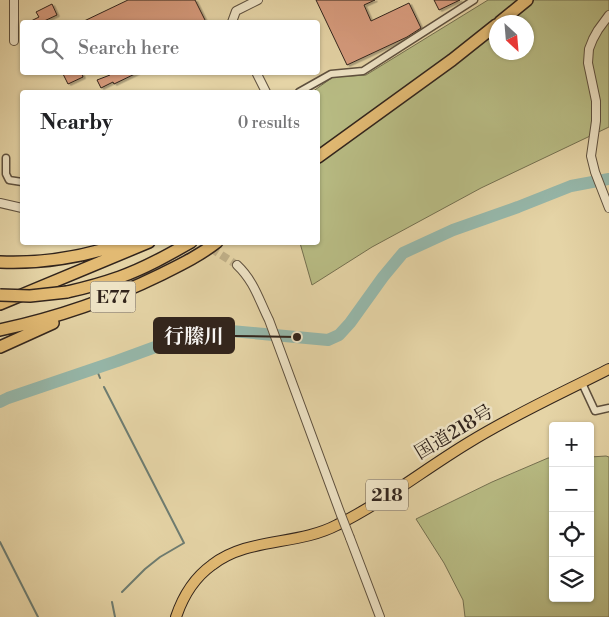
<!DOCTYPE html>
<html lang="en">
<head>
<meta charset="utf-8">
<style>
	body { margin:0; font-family:"Libre Bodoni","Noto Serif JP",serif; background:#f6f6f6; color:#202124 }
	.controls { position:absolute; right:15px; bottom:15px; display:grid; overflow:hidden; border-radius:5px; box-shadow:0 1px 4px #0004 }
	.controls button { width:45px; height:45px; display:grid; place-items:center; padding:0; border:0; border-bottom:1px solid #e0e0e0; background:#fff; color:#202124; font:25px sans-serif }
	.compass { position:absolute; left:489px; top:15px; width:45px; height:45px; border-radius:50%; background:#fff; box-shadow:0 1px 4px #0004; rotate:154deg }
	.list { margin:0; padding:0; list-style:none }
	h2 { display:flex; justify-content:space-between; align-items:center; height:65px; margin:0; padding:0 20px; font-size:21px }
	h2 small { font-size:16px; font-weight:400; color:#757577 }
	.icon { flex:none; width:28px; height:28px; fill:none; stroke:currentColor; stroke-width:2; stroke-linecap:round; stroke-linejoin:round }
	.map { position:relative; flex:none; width:609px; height:617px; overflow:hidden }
	.search { position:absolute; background:#fff; box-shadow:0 1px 4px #0004; left:20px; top:20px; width:300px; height:55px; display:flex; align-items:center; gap:12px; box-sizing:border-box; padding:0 18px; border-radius:5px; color:#757577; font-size:19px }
	.panel { position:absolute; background:#fff; box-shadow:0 1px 4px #0004; left:20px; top:90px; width:300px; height:155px; border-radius:5px }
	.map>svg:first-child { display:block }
	.green { fill:#b8bc84; stroke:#747050; fill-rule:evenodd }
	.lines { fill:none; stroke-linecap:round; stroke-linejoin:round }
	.stream { stroke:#6e7d72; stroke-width:2 }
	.river { stroke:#96b8ab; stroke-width:12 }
	.building { fill:#d69a7c; stroke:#31241c; filter:url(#shadow) }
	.tertiary-tunnel { stroke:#c1b18a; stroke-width:8; stroke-dasharray:8 4; stroke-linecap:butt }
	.minor-casing { stroke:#5e503e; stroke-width:9 }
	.tertiary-casing { stroke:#5e503e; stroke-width:10 }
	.trunk-casing { stroke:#31241c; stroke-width:12 }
	.motorway-casing { stroke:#31241c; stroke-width:14 }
	.minor { stroke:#eee3c5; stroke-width:6 }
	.tertiary { stroke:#eee3c5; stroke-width:8 }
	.trunk { stroke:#e2ba73; stroke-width:10 }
	.motorway { stroke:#e2ba73; stroke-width:11 }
	.tertiary-bridge-casing { stroke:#5e503e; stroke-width:10; stroke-linecap:butt }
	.motorway-bridge-casing { stroke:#31241c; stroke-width:14; stroke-linecap:butt }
	.tertiary-bridge { stroke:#eee3c5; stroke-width:8 }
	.motorway-bridge { stroke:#e2ba73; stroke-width:11 }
	.labels { text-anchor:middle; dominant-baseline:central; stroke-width:5; stroke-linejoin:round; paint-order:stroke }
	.shield { fill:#eee3c5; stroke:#6a5d4f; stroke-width:1 }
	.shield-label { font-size:18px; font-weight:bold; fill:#31241c }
	.street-label { font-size:19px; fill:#31241c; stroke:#eee3c5 }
	.leader { fill:none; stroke:#31241c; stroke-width:2 }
	.callout-dot { fill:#31241c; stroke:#eee3c5; stroke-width:2 }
	.callout { fill:#31241c; stroke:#31241c; stroke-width:2 }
	.callout-label { font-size:20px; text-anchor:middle; font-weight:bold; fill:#fff }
</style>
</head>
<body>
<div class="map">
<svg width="609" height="617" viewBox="0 0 609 617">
	<defs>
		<filter id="shadow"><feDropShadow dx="2.5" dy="1.5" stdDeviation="0" flood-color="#0004"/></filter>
	</defs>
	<rect width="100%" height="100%" fill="#e5d4a6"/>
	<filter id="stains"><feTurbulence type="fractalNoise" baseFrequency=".004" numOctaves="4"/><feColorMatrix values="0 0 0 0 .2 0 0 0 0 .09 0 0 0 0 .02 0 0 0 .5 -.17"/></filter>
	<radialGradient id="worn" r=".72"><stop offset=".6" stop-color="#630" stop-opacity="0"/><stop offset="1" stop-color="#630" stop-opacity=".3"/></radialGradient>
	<path class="green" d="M488,0H609V127L481,188L372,247L312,285L300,243L318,242V92H312L333,77L366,75ZM496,22H526V52H496Z
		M606,456L609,457V617H465L463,600L444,563L416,519L492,482L548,458H553V598H590V457Z"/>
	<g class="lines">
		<path class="stream" d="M96,368L100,378
			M104,387L184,543L160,557L145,569L122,592
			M0,542L38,617
			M112,602L115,617"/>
		<path class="river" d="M0,402L8,398L117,361L188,335L220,330L328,340L339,335L350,323L383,277L403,253L453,230L518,207L571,186L609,179"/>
	</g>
	<path class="building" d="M128,0H195L206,22H82Z
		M316,0H375L364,5L371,21L409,3L421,28L407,37L347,65Z
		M434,0H460L439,10Z
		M52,4L57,15L42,22H29L39,17L36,12Z
		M62,72H81L83,77L68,84Z
		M109,72H139L114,84L113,82L101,88L97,80L110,75Z"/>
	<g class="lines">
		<path class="tertiary-tunnel" d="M201,242L237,265"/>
		<g class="minor-casing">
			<path id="minor" d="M299,92L331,74L363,71L474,0
				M6,158V174L9,180L22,182
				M582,383L595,411L609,408"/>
		</g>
		<g class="tertiary-casing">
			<path id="tertiary" d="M14,0V41
				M609,15L598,30L593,39L589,49L588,63L596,101V121L591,156L595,172L609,208
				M232,22L236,11L258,0
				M256,72L266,92
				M0,203L22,208
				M237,265C254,281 259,300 269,320L341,515
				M350,538L380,617"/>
		</g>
		<g class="trunk-casing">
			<path id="trunk" d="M176,617C183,596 194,578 212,565C248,537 297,546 337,525C382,503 425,469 468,443C513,415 562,393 609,369"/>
		</g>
		<g class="motorway-casing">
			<path id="motorway" d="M500,22L527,0
				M318,157L452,60L496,25
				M0,262C44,264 87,256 128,242
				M67,292C85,288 103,283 120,277C145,268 168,255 191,242
				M0,304L149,242
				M0,330C55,318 109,300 160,275C180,265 199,256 217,242
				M0,347L53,323"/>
		</g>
		<use href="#minor" class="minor"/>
		<use href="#tertiary" class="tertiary"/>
		<use href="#trunk" class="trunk"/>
		<use href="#motorway" class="motorway"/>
		<g class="tertiary-bridge-casing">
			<path id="tertiary-bridge" d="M341,515L350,538"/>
		</g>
		<g class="motorway-bridge-casing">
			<path id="motorway-bridge" d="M0,295L30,296L67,292"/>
		</g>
		<use href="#tertiary-bridge" class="tertiary-bridge"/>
		<use href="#motorway-bridge" class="motorway-bridge"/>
	</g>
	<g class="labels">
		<g class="shield">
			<rect x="90.5" y="281.5" width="45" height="31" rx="4"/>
			<rect x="366" y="479.5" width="42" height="31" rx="4"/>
		</g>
		<g class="shield-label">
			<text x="113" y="297">E77</text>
			<text x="387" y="495">218</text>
		</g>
		<g class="street-label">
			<text transform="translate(454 432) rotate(-31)">国道218号</text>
		</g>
	</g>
	<path class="leader" d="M297 337L234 336"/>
	<circle class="callout-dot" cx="297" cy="337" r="5"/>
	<rect class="callout" x="154" y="318" width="80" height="35" rx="5"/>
	<g class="callout-label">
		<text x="194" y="343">行縢川</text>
	</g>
	<rect width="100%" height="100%" filter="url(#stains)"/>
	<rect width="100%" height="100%" fill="url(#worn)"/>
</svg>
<div class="controls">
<button>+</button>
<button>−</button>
<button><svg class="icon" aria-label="locate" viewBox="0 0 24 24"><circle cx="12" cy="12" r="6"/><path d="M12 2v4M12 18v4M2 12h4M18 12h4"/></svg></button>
<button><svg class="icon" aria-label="layers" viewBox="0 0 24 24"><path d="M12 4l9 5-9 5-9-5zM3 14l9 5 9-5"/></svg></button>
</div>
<svg class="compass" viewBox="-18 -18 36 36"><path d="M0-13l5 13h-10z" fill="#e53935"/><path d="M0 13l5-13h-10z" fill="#757577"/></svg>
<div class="search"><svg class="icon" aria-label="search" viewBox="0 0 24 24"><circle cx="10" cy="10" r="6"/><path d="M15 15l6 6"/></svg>Search here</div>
<section class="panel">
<h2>Nearby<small>0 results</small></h2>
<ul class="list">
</ul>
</section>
</div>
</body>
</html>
